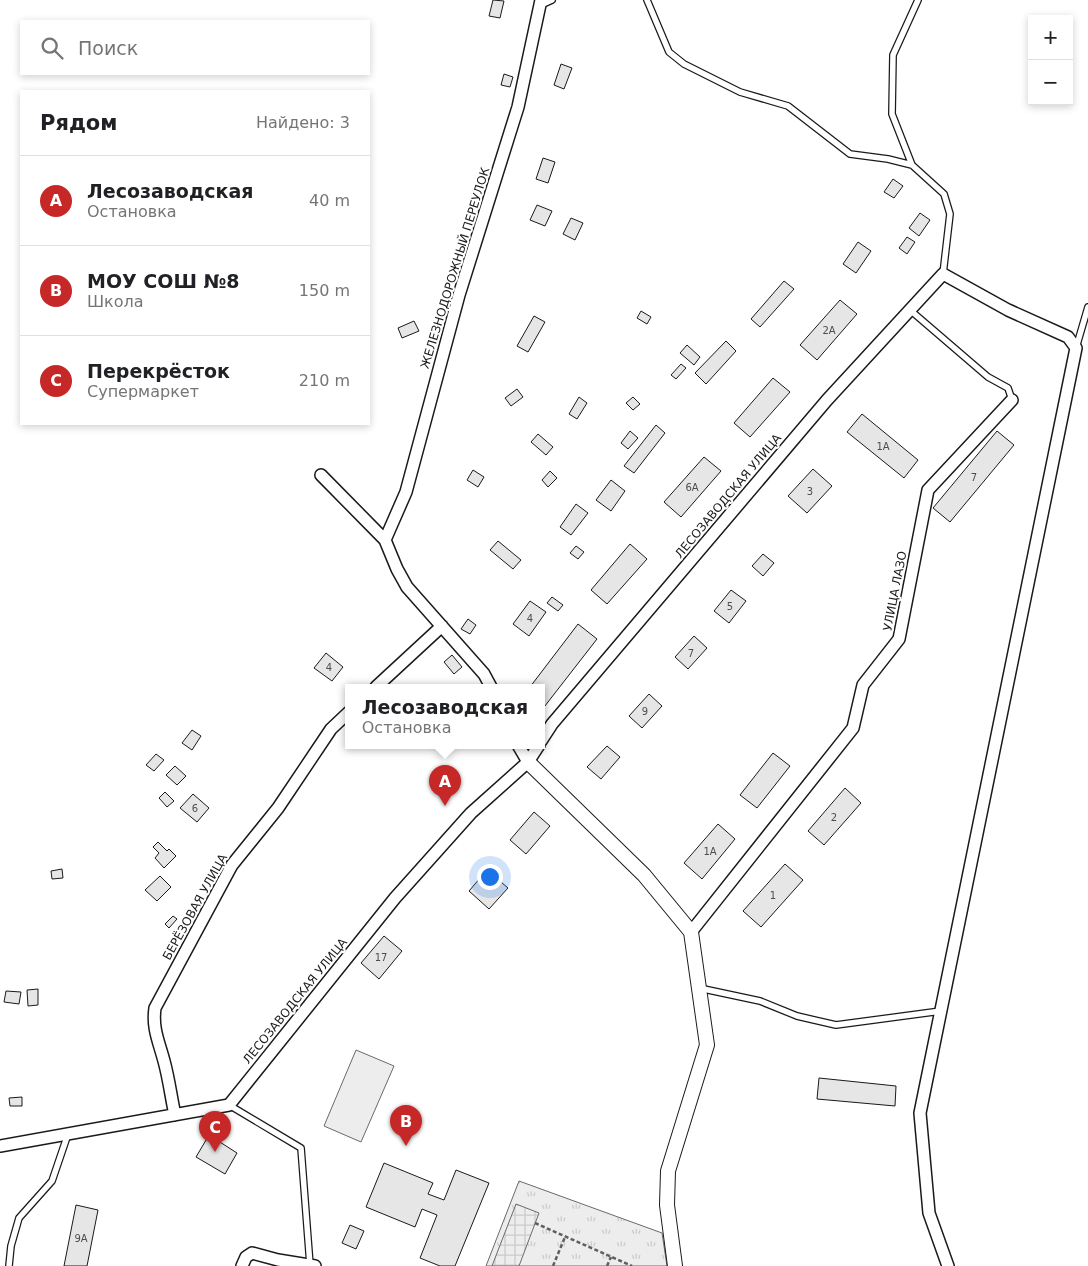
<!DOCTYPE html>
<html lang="ru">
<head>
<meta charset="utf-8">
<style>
	body { margin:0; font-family:"DejaVu Sans",sans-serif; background:#f6f6f6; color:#202124 }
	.controls { position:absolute; right:15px; top:15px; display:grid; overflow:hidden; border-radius:0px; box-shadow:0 2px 8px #0003 }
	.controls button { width:45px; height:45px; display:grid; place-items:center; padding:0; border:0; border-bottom:1px solid #e0e0e0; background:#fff; color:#202124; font:25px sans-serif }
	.you { position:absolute; left:489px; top:876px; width:18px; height:18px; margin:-12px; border:4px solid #fff; border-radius:50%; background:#1a73e8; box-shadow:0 0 0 8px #1a73e833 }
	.badge { display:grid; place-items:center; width:32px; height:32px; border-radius:50%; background:#c62828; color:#fff; font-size:16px; font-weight:700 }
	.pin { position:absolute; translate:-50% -41px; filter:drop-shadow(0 1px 2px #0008) }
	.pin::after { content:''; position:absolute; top:26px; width:18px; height:15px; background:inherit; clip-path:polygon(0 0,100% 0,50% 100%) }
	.popup { position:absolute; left:345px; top:684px; width:200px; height:65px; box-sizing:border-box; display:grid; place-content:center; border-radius:0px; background:#fff; filter:drop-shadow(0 1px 4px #0005); font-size:16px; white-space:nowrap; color:#757577 }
	.popup b { font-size:19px; color:#202124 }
	.popup::after { content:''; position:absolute; left:50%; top:100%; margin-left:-10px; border:10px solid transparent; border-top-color:#fff }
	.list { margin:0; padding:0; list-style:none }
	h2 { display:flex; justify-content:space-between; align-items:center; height:65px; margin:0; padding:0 20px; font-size:21px }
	h2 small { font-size:16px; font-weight:400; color:#757577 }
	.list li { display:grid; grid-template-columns:32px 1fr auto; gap:15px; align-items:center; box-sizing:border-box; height:90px; padding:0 20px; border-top:1px solid #e0e0e0 }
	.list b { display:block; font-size:19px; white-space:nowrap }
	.list p { margin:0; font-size:16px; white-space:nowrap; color:#757577 }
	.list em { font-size:16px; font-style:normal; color:#757577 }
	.icon { flex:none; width:28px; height:28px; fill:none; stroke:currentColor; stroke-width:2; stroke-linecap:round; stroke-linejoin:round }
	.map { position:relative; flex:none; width:1088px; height:1266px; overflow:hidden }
	.search { position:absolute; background:#fff; box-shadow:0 2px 8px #0003; left:20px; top:20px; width:350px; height:55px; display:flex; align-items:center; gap:12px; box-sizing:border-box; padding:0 18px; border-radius:0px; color:#757577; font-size:19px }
	.panel { position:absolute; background:#fff; box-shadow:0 2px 8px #0003; left:20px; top:90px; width:350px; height:335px; border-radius:0px }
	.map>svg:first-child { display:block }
	.grass { fill:url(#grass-tufts); stroke:#6a6a6a }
	.pitch { fill:#ededed; stroke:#6a6a6a }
	.plaza { fill:url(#plaza-grid); stroke:#6a6a6a }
	.building { fill:#e6e6e6; stroke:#1a1a1a }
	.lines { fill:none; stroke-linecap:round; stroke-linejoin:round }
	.service-casing { stroke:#1a1a1a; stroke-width:8 }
	.minor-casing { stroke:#1a1a1a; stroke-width:14 }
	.tertiary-casing { stroke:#1a1a1a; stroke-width:16 }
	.path { stroke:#5f5f5f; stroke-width:2.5; stroke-dasharray:4 2.5; stroke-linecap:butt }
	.service { stroke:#fff; stroke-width:5.5 }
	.minor { stroke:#fff; stroke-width:11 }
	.tertiary { stroke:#fff; stroke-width:14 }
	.labels { text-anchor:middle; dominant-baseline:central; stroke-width:4; stroke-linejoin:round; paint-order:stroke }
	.number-label { font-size:10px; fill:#4d4d4d }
	.street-label { font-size:12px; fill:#1a1a1a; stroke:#fff }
</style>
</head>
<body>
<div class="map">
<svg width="1088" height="1266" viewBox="0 0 1088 1266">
	<defs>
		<pattern id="grass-tufts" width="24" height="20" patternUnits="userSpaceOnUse" patternTransform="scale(1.25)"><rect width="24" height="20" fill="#ededed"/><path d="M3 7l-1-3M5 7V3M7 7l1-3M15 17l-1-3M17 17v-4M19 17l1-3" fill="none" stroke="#cbcbcb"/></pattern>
		<pattern id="plaza-grid" width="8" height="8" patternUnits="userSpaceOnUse" patternTransform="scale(1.25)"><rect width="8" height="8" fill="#ededed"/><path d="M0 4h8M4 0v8" fill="none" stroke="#cbcbcb"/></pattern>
	</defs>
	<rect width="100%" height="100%" fill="#fff"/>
	<path class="grass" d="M519,1181L662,1233L667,1266H486Z"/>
	<path class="pitch" d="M356,1050L394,1066L361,1142L324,1126Z"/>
	<path class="plaza" d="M516,1204L539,1213L519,1266H492Z"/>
	<path class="building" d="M493,0L504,1L500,18L489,16Z
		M561,64L572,68L564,89L554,85Z
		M504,74L513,77L510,87L501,85Z
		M543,158L555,162L548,183L536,179Z
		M893,179L903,186L894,198L884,192Z
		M537,205L552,211L545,226L530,220Z
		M920,213L930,220L919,236L909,228Z
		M571,218L583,223L575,240L563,234Z
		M907,237L915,242L907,254L899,248Z
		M858,242L871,251L856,273L843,264Z
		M784,281L794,289L760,327L751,319Z
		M840,300L857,314L817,360L800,345Z
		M641,311L651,317L647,324L637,318Z
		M534,316L545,322L528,352L517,346Z
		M414,321L419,331L402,338L398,328Z
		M726,341L736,351L706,384L695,373Z
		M687,345L700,357L694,365L680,353Z
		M681,364L686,368L676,379L671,375Z
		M773,378L790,392L750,437L734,423Z
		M517,389L523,397L511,406L505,398Z
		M579,397L587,403L577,419L569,414Z
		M633,397L640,404L633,410L626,403Z
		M862,414L918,460L904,478L847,432Z
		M656,425L665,433L634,473L624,466Z
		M630,431L638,438L628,449L621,443Z
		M997,431L1014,445L950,522L933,508Z
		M538,434L553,447L546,455L531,442Z
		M704,457L721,471L681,517L664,502Z
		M813,469L832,486L807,513L788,496Z
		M473,470L484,477L478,487L467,480Z
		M550,471L557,478L548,487L542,480Z
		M611,480L625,491L611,511L596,500Z
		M576,504L588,513L571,535L560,527Z
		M498,541L521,560L513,569L490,550Z
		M630,544L647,559L607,604L591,590Z
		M576,546L584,552L578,559L570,553Z
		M763,554L774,563L763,576L752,566Z
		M731,590L746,601L729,623L714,611Z
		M552,597L563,605L558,611L547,603Z
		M530,601L546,612L529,636L513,624Z
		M468,619L476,625L470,634L461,629Z
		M578,624L597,639L541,711V687H530Z
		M694,636L707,648L688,669L675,657Z
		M326,653L343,667L332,681L314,668Z
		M452,655L462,667L454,674L444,662Z
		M649,694L662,706L642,728L629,716Z
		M192,730L201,736L192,750L182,743Z
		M607,746L620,757L601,779L587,767Z
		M773,753L790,766L757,808L740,795Z
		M156,754L164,760L154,771L146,765Z
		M175,766L186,776L177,785L166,775Z
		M845,788L861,803L824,845L808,831Z
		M165,792L174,801L167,807L159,798Z
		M193,794L209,808L197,822L180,808Z
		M534,812L550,826L526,854L510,840Z
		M718,824L735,839L702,879L684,863Z
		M158,842L167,851L169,849L176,856L164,868L155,858L159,853L153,847Z
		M785,864L803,880L761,927L743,911Z
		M62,869L63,878L52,879L51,871Z
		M487,870L508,888L489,909L469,891Z
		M160,876L171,887L157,901L145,890Z
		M173,916L177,919L169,928L165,924Z
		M384,936L402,951L379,979L361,963Z
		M38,989V1005L28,1006L27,990Z
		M6,991L21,992L19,1004L4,1002Z
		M819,1078L896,1086L895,1106L817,1099Z
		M22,1097V1106H10L9,1098Z
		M209,1135L237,1153L225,1174L196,1157Z
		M384,1163L433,1183L428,1194L444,1200L456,1170L489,1183L455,1266H440L420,1258L437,1215L422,1209L415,1227L366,1207Z
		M76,1205L98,1210L87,1266H64Z
		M350,1225L364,1231L356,1249L342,1243Z"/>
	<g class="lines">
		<g class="service-casing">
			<path id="service" d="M647,0L669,52L684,64L740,92L788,106L850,154L888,159L912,165
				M918,0L893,55L892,114L912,165L944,194L950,214L943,274
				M541,5L552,0
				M910,310L988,377L1008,388L1012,400
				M1076,348L1088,307
				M699,988L760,1001L797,1016L836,1025L941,1011
				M229,1105L301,1148L310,1265
				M9,1266L11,1246L19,1218L52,1181L68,1134"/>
		</g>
		<g class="minor-casing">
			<path id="minor" d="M321,475L385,540L397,569L407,587L484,674L491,687
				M385,540L406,492L459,295L518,107L541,0
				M376,687L442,626
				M541,741L552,724L827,400L943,274L1008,310L1068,337L1076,348L920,1113L929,1213L948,1266
				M518,745L528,762
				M691,932L853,728L863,685L899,639L928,490L1012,400
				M175,1115C171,1097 169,1079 164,1061C159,1042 152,1028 155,1008L232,865L278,808L331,729L349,712
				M0,1146L229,1105L395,898L471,813L528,762L539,745
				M242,1266L246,1257L252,1253L278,1260L315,1266"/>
		</g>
		<g class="tertiary-casing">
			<path id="tertiary" d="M528,762L644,875L691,932L707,1045L668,1171L667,1205L675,1266"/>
		</g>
		<path class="path" d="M535,1223L632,1266
			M553,1266L565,1237
			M607,1266L611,1257"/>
		<use href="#service" class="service"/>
		<use href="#minor" class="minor"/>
		<use href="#tertiary" class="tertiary"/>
	</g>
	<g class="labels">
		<g class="number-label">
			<text x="829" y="330">2А</text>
			<text x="883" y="446">1А</text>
			<text x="974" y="477">7</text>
			<text x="692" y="487">6А</text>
			<text x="810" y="491">3</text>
			<text x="730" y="606">5</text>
			<text x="530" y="618">4</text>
			<text x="691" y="653">7</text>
			<text x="329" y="667">4</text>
			<text x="645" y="711">9</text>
			<text x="195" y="808">6</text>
			<text x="834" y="817">2</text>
			<text x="710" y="851">1А</text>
			<text x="773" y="895">1</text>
			<text x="381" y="957">17</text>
			<text x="81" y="1238">9А</text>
		</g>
		<g class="street-label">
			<text transform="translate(455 268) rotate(-73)">ЖЕЛЕЗНОДОРОЖНЫЙ ПЕРЕУЛОК</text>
			<text transform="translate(728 496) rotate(-50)">ЛЕСОЗАВОДСКАЯ УЛИЦА</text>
			<text transform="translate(895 591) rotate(-79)">УЛИЦА ЛАЗО</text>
			<text transform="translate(195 907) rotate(-61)">БЕРЁЗОВАЯ УЛИЦА</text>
			<text transform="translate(295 1001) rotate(-51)">ЛЕСОЗАВОДСКАЯ УЛИЦА</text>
		</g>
	</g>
</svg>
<div class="controls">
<button>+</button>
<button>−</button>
</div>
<div class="you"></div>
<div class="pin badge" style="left:445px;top:806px">A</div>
<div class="popup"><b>Лесозаводская</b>Остановка</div>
<div class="pin badge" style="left:406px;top:1146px">B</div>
<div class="pin badge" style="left:215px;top:1152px">C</div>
<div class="search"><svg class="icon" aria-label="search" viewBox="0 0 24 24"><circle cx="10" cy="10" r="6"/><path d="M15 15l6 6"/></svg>Поиск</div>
<section class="panel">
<h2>Рядом<small>Найдено: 3</small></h2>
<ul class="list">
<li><span class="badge">A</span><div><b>Лесозаводская</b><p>Остановка</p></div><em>40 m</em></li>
<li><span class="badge">B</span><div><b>МОУ СОШ №8</b><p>Школа</p></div><em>150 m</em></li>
<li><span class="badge">C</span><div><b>Перекрёсток</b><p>Супермаркет</p></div><em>210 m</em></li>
</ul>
</section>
</div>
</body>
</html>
